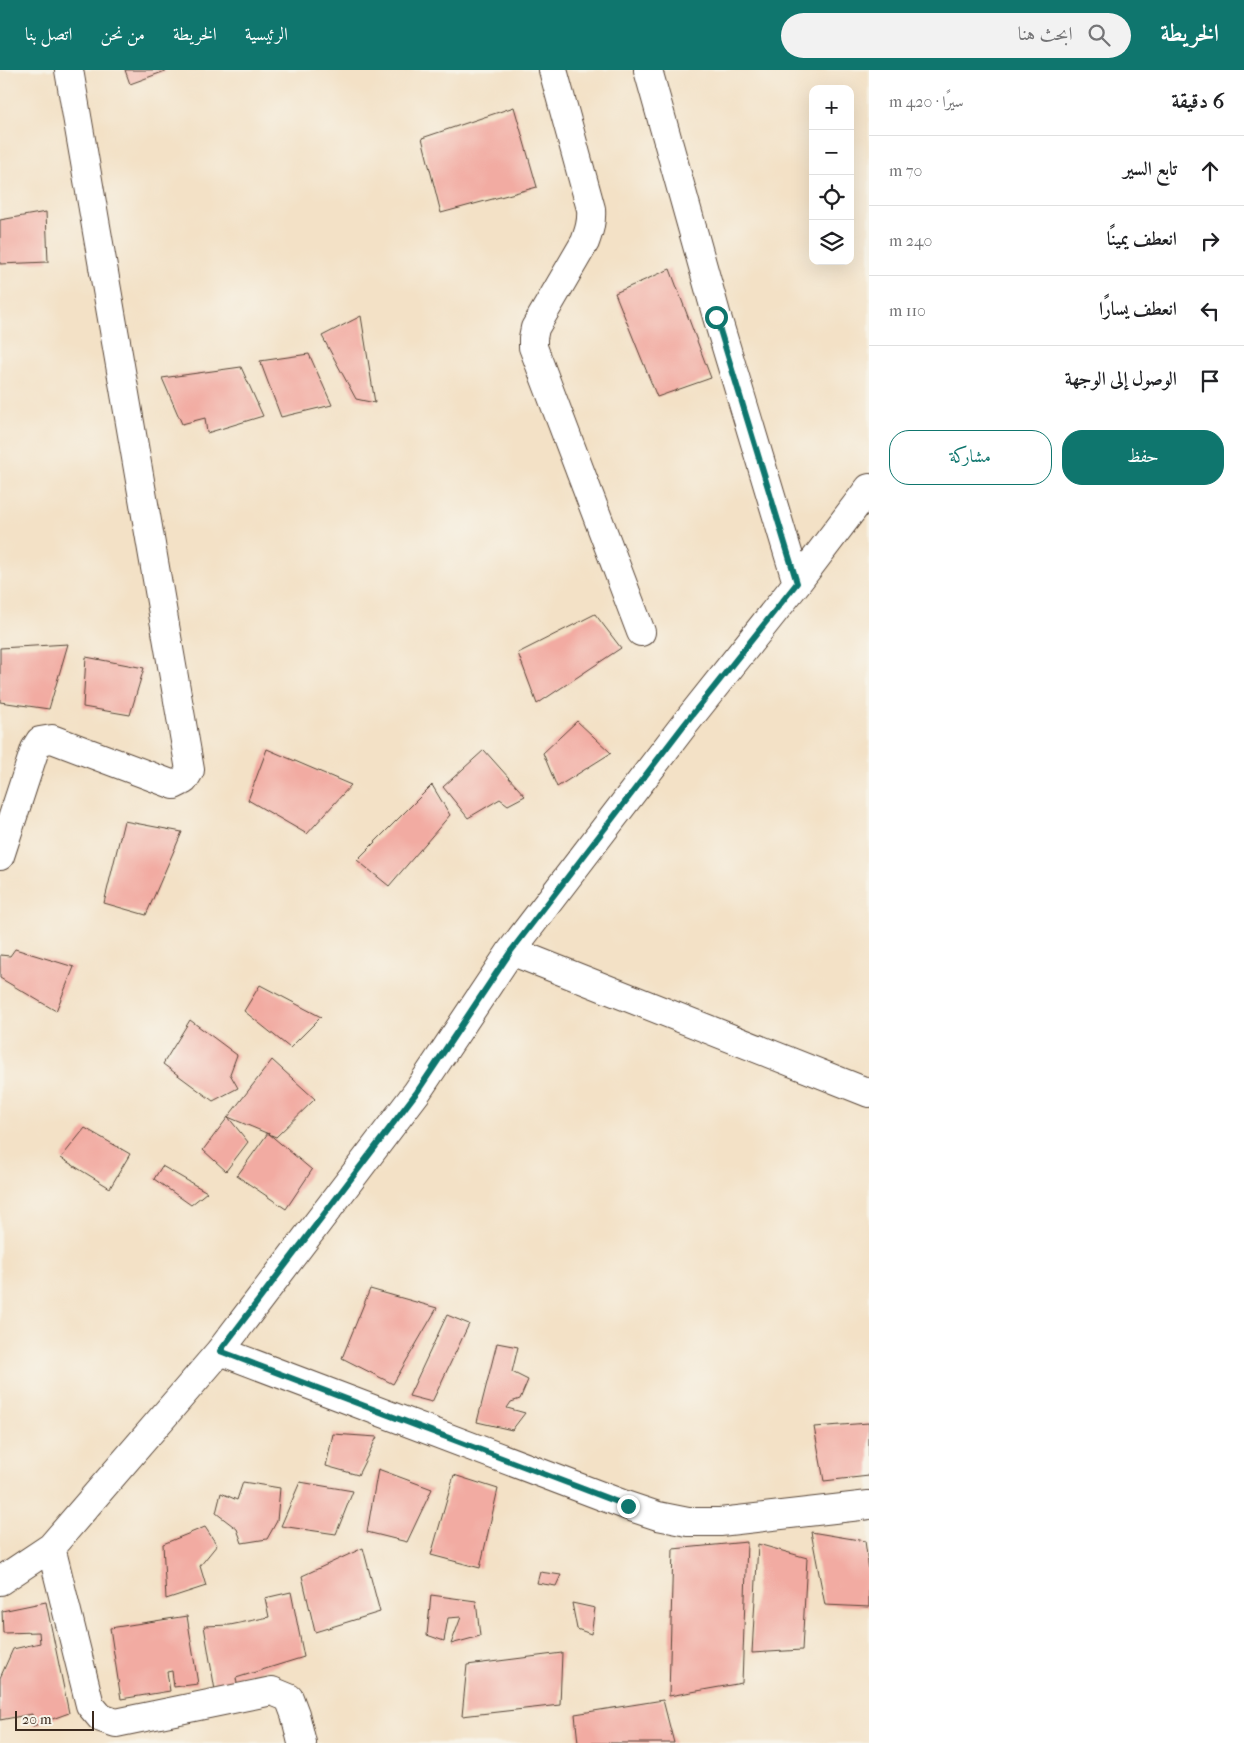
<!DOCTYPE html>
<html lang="ar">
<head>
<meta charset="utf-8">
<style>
	body { margin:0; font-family:"IM FELL French Canon",Amiri,serif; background:#f2f2f2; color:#202124; direction:rtl }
	.controls { position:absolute; right:15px; top:15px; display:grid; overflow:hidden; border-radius:10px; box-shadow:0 5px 20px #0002 }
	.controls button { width:45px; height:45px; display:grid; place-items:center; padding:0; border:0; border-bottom:1px solid #e0e0e0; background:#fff; color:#202124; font:25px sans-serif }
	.scale { position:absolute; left:15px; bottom:12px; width:79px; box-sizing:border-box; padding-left:5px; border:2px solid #3b2a1e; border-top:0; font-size:14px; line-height:18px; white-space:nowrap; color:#3b2a1e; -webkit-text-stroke:4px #f7f3e8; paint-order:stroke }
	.stop { position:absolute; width:15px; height:15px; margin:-11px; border:4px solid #0f766e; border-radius:50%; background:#fff }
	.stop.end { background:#0f766e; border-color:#fff; box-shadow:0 1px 5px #0008 }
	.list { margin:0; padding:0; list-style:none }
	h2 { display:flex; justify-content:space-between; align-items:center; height:65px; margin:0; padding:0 20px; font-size:21px }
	h2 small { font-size:16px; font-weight:400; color:#757577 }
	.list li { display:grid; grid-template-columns:32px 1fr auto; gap:15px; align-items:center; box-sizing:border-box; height:70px; padding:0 20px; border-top:1px solid #e0e0e0 }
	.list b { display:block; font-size:19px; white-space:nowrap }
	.list em { font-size:16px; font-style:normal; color:#757577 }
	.actions { display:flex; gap:10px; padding:15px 20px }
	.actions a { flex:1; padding:11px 0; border:1px solid #0f766e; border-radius:20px; text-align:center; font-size:18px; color:#0f766e }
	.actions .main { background:#0f766e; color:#fff }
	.icon { flex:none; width:28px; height:28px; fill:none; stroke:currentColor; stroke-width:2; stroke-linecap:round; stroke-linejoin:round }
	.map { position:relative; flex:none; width:869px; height:1673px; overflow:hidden; direction:ltr }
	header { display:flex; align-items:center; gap:30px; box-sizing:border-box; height:70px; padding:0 25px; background:#0f766e; color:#fff }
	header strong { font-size:24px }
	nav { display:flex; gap:28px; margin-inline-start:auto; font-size:18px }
	.search { width:350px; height:45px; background:#f2f2f2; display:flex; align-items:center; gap:12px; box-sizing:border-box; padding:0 18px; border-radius:28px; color:#757577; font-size:19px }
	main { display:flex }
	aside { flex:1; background:#fff }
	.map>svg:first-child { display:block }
	.building { fill:#f2aba2 }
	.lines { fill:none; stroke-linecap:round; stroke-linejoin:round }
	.street-casing { stroke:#574537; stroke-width:30 }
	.street { stroke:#fff; stroke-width:28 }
	.route { stroke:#0f766e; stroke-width:6 }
</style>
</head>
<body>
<header>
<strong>الخريطة</strong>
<div class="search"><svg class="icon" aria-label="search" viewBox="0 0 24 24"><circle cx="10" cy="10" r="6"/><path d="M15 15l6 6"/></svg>ابحث هنا</div>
<nav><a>الرئيسية</a><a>الخريطة</a><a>من نحن</a><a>اتصل بنا</a></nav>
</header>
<main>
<aside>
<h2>6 دقيقة<small>سيرًا · 420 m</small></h2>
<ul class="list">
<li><svg class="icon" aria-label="ahead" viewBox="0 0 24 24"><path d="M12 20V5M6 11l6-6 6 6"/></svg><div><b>تابع السير</b></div><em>70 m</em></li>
<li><svg class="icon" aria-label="right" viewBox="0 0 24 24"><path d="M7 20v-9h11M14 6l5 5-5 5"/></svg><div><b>انعطف يمينًا</b></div><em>240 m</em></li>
<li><svg class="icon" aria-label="left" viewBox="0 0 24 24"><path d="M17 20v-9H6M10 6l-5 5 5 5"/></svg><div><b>انعطف يسارًا</b></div><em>110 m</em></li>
<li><svg class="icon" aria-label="arrive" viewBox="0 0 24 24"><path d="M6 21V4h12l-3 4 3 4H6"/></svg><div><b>الوصول إلى الوجهة</b></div></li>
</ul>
<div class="actions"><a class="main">حفظ</a><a>مشاركة</a></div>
</aside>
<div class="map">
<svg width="869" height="1673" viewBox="0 0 869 1673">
	<rect width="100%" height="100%" fill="#f7f3e8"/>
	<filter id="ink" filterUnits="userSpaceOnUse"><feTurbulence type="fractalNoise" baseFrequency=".02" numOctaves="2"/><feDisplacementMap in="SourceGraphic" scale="10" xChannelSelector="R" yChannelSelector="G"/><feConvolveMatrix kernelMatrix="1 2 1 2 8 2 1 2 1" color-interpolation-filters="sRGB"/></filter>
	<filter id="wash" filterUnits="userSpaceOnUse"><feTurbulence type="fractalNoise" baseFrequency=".0096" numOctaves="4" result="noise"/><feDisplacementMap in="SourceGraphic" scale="20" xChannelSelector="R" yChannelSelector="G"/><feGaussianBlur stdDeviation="1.12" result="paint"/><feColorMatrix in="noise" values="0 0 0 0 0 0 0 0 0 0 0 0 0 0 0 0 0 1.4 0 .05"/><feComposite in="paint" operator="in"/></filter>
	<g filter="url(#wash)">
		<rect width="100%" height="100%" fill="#f3e1c6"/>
		<g id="blocks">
			<path class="building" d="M125,0H168L130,14Z
				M514,37L537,117L441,143L422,68Z
				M46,142L48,192L0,194V150Z
				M670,199L711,308L657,327L615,223Z
				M361,246L375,333L356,329L322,266Z
				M309,284L332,335L281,347L260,291Z
				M241,297L263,346L207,363L205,348L182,354L162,308Z
				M595,544L621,578L537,634L518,583Z
				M68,574L49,639L0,632V578Z
				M86,587L144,598L130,645L83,637Z
				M577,651L611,683L557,717L543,683Z
				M267,679L351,715L307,764L248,730Z
				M484,680L525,726L508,735L500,729L468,748L443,717Z
				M432,715L450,745L389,816L357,790Z
				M124,751L182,762L146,845L104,833Z
				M15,879L74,897L56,941L0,908V885L10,886Z
				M260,915L321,947L290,978L244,941Z
				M190,950L237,985L230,1004L238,1018L213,1031L163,994Z
				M272,990L315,1029L276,1067L228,1047L248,1072L226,1101L203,1080L228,1047Z
				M85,1058L130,1084L110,1118L61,1088Z
				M268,1063L312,1100L286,1139L237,1106Z
				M162,1096L207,1122L191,1135L154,1109Z
				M370,1219L437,1238L393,1314L342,1288Z
				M447,1245L469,1254L432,1332L409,1326Z
				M497,1273L518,1277L512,1302L528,1310L520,1329L511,1332L507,1338L525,1343L512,1360L477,1352Z
				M869,1353V1406L824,1411L814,1357Z
				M333,1364L377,1367L358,1405L326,1396Z
				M378,1399L432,1419L407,1472L367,1462Z
				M454,1405L498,1419L480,1498L431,1485Z
				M243,1412L280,1418L277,1451L267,1469L242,1473L237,1459L216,1443L221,1423L237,1430Z
				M300,1412L353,1421L336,1464L281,1456Z
				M205,1457L217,1475L200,1496L206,1516L166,1529L163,1474Z
				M811,1462L865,1471L869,1500V1537L825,1535Z
				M747,1472L742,1613L669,1626L673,1479Z
				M758,1474L807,1488L802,1580L752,1583Z
				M363,1478L380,1542L315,1562L302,1506Z
				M540,1502L561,1505L556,1516L537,1513Z
				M291,1522L304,1587L236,1608L238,1619L216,1626L204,1556L230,1555L269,1547L265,1528Z
				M431,1525L476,1531L480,1566L451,1574L461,1547L448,1548L444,1571L427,1565Z
				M46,1532L69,1643L33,1656L32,1644L0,1650V1608L13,1579L40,1573L39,1562L3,1563L2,1541Z
				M572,1533L595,1538L591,1564L577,1559Z
				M187,1546L198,1614L174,1617L172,1601L167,1602L170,1621L121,1629L110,1558Z
				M562,1583L560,1635L462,1646L467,1595Z
				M663,1630L674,1673H578L575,1644Z"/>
		</g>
	</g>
	<g filter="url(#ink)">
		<use href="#blocks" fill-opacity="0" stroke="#574537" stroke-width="1"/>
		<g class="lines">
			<g class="street-casing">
				<path id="street" d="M553,0L591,139C592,152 589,161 585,172L535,258L533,268V277L641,562
					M648,0L717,247L797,513
					M0,786L35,679L40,671L52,669L174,715L184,710L190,700L69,0
					M511,881L869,1023
					M220,1281L628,1436L658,1446L688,1452H720L869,1435
					M51,1477L90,1635L101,1648L116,1653L272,1621L289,1628L295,1644L302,1673
					M0,1511L51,1477L220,1281L417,1022L511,881L684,655L797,513L869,418"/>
			</g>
			<use href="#street" class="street"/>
		</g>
	</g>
	<g class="lines" filter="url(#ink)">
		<path class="route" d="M628,1436L220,1281L417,1022L511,881L684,655L797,513L716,247"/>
	</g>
</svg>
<div class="controls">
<button>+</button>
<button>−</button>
<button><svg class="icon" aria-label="locate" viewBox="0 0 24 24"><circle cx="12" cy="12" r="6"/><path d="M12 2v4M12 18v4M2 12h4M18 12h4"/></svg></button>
<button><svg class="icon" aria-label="layers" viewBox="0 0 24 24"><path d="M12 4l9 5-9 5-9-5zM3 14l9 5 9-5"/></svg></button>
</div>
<div class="scale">20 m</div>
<div class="stop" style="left:716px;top:247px"></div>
<div class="stop end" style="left:628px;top:1436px"></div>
</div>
</main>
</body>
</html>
